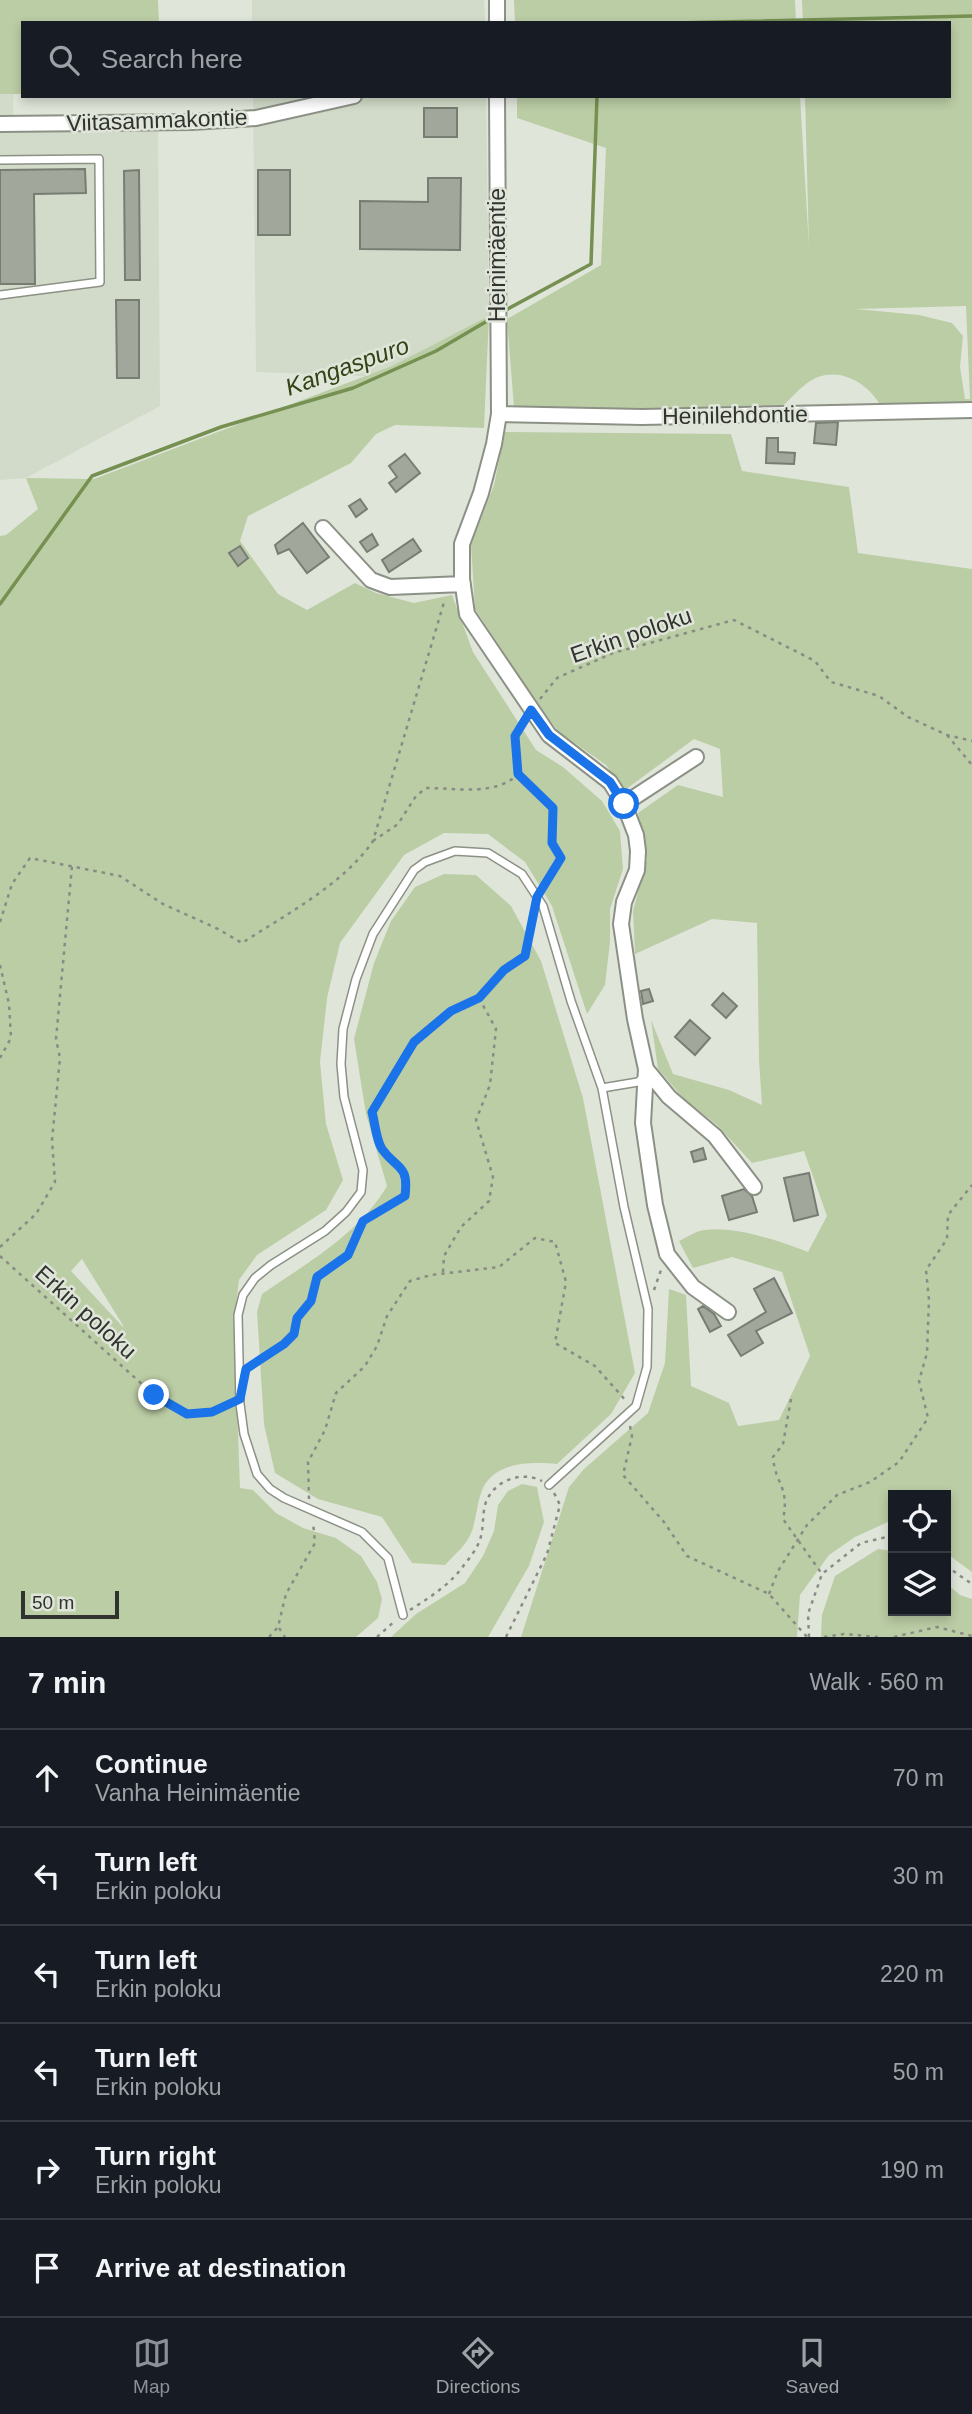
<!DOCTYPE html>
<html lang="en">
<head>
<meta charset="utf-8">
<style>
	body { margin:0; font-family:Arial,sans-serif; background:#20242c; color:#f1f3f6 }
	.controls { position:absolute; right:21px; bottom:21px; display:grid; overflow:hidden; border-radius:0px; box-shadow:0 4px 10px #0003 }
	.controls button { width:63px; height:63px; display:grid; place-items:center; padding:0; border:0; border-bottom:2px solid #363941; background:#171b24; color:#f1f3f6; font:35px sans-serif }
	.scale { position:absolute; left:21px; bottom:18px; width:98px; box-sizing:border-box; padding-left:7px; border:4px solid #31332f; border-top:0; font-size:19px; line-height:24px; white-space:nowrap; color:#31332f; -webkit-text-stroke:5px #e0e5da; paint-order:stroke }
	.stop { position:absolute; width:21px; height:21px; margin:-16px; border:5px solid #1a73e8; border-radius:50%; background:#fff }
	.stop.end { background:#1a73e8; border-color:#fff; box-shadow:0 2px 7px #0008 }
	.list { margin:0; padding:0; list-style:none }
	h2 { display:flex; justify-content:space-between; align-items:center; height:91px; margin:0; padding:0 28px; font-size:30px }
	h2 small { font-size:23px; font-weight:400; color:#9ea1a6 }
	.list li { display:grid; grid-template-columns:46px 1fr auto; gap:21px; align-items:center; box-sizing:border-box; height:98px; padding:0 28px; border-top:2px solid #363941 }
	.list b { display:block; font-size:26px; white-space:nowrap }
	.list p { margin:0; font-size:23px; white-space:nowrap; color:#9ea1a6 }
	.list em { font-size:23px; font-style:normal; color:#9ea1a6 }
	.icon { flex:none; width:38px; height:38px; fill:none; stroke:currentColor; stroke-width:2; stroke-linecap:round; stroke-linejoin:round }
	.map { position:relative; flex:none; width:972px; height:1637px; overflow:hidden }
	.search { position:absolute; background:#171b24; box-shadow:0 4px 10px #0003; left:21px; right:21px; top:21px; height:77px; display:flex; align-items:center; gap:18px; box-sizing:border-box; padding:0 24px; border-radius:0px; color:#9ea1a6; font-size:26px }
	.sheet { height:679px; background:#171b24 }
	nav { display:flex; justify-content:space-around; align-items:center; box-sizing:border-box; height:98px; border-top:2px solid #363941; background:#171b24; font-size:19px; color:#9ea1a6 }
	nav a { display:grid; justify-items:center; gap:4px }
	nav .on { color:#8c9099 }
	.map>svg:first-child { display:block }
	.built { fill:#d2dbc9 }
	.green { fill:#bbcda5; fill-rule:evenodd }
	.lines { fill:none; stroke-linecap:round; stroke-linejoin:round }
	.stream { stroke:#759051; stroke-width:3.5 }
	.building { fill:#a2a79c; stroke:#787d73; stroke-width:2 }
	.lane-casing { stroke:#8c9186; stroke-width:10 }
	.street-casing { stroke:#8c9186; stroke-width:18 }
	.path { stroke:#888c84; stroke-width:2.5; stroke-dasharray:3.5 5; stroke-linecap:butt }
	.lane { stroke:#fff; stroke-width:7 }
	.street { stroke:#fff; stroke-width:14 }
	.route { stroke:#1a73e8; stroke-width:9 }
	.labels { text-anchor:middle; dominant-baseline:central; stroke-width:5; stroke-linejoin:round; paint-order:stroke }
	.street-label { font-size:23px; fill:#31332f; stroke:#e0e5da }
	.water-label { font-size:24px; font-style:italic; fill:#324415; stroke:#e0e5da }
</style>
</head>
<body>
<div class="map">
<svg width="972" height="1637" viewBox="0 0 972 1637">
	<rect width="100%" height="100%" fill="#e0e5da"/>
	<path class="built" d="M0,0H15L13,117L158,118L160,406L26,478L0,480Z
		M252,0H484L485,23H252Z
		M253,96H486L489,316L386,377L256,372Z"/>
	<path class="green" d="M0,0H158L159,23H23V94H0Z
		M514,0H795L796,23H515Z
		M802,0H972V405L881,406C866,380 833,363 806,384C797,391 789,400 781,408L642,409L514,407L507,319L601,265L606,148L517,118V96H800L809,247L805,96H949V23H803ZM966,306L970,399H965L960,367L963,336L952,323L919,315L856,309Z
		M489,316L484,428L395,425L376,434L351,463L248,516L240,541L278,594L307,610L355,583L376,593L414,603L452,595L473,652L536,750L563,767L602,801L620,831L623,869L610,909V942L605,985L587,1014L552,906L525,862L488,834L444,833L404,855L340,943L327,998L320,1062L326,1124L343,1180L326,1210L257,1255L239,1280L234,1321L240,1488L253,1490L276,1513L303,1528L336,1538L361,1556L377,1582L382,1599L378,1618L356,1637H0V536L6,535L38,509L26,478L94,479L392,366ZM82,1259L124,1327H123L71,1271Z
		M505,432L731,434L742,471L849,487L858,553L972,569V1572L946,1553V1495H893V1524L888,1522L855,1537L829,1555L800,1595L797,1637H521L569,1487L584,1469L648,1413L665,1363L669,1289L686,1295L691,1386L729,1403L738,1426L779,1420L810,1356L782,1272L732,1257L693,1268L679,1241C687,1237 696,1231 705,1230C736,1226 779,1241 808,1252L827,1216L804,1151L752,1163L717,1125L684,1099L658,1069L651,1020L673,1074L729,1090L762,1105L759,1060L757,923L712,919L635,954L633,911L647,859L638,813L678,785L723,797L720,749L694,739L625,790L606,765L559,732L543,712L475,609L471,545L494,485Z
		M444,874L476,875L511,906L541,961L583,1098L635,1373L611,1414L557,1464C532,1462 496,1461 483,1488C477,1501 477,1516 472,1531C467,1545 455,1554 445,1565L412,1563L382,1517L318,1499L275,1473L264,1424L257,1312L262,1294C307,1263 359,1234 387,1186L366,1114L354,1039L374,963L391,921L415,887Z
		M522,1484L537,1487L544,1522L529,1566L488,1637H391L416,1614L465,1583L483,1556L494,1531L498,1505L508,1491Z
		M878,1549L893,1551V1611H946V1583L960,1595L972,1599V1637H821L822,1615L835,1576Z"/>
	<g class="lines">
		<path class="stream" d="M674,23L972,16
			M504,311L591,264L597,96
			M0,604L92,476L221,427L353,388L436,351L494,317"/>
	</g>
	<path class="building" d="M424,108H457V137H424Z
		M85,169L86,193L34,194L35,284H0V170Z
		M139,170L140,280H125L124,171Z
		M258,170H290V235H258Z
		M428,178H461L460,250L360,249V201L428,202Z
		M116,300H139V378H117Z
		M838,422L836,445L814,443L816,423Z
		M767,438H778V452L795,453L794,464L766,463Z
		M405,454L420,473L396,492L389,483L397,477L389,466Z
		M360,499L367,509L356,517L349,506Z
		M303,523L329,557L307,573L289,549L278,554L275,545Z
		M372,534L378,545L367,552L360,542Z
		M413,539L421,551L389,572L382,560Z
		M240,546L248,558L238,566L229,553Z
		M649,989L653,1001L643,1004L641,991Z
		M723,993L737,1006L726,1018L712,1005Z
		M690,1020L710,1038L695,1055L675,1037Z
		M703,1148L706,1159L694,1162L691,1152Z
		M809,1173L818,1215L794,1221L784,1178Z
		M744,1189L752,1196L757,1212L729,1220L722,1196Z
		M774,1278L792,1313L756,1331L763,1343L741,1356L728,1335L766,1312L754,1289Z
		M703,1306L714,1314L721,1326L710,1332L698,1309Z"/>
	<g class="lines">
		<g class="lane-casing">
			<path id="lane" d="M0,160L99,159L100,282L0,295
				M602,1088L638,1082L645,1076
				M403,1615L388,1558L362,1532L284,1498L270,1489L257,1474L244,1434L240,1404L238,1315L243,1295L255,1278L271,1265L325,1231L346,1212L361,1192L363,1170L344,1097L341,1064L343,1029L356,979L373,934L414,870L425,862L455,851L488,853L522,874L543,906L571,1001L602,1088L624,1207L648,1309L647,1367L636,1406L549,1485"/>
		</g>
		<g class="street-casing">
			<path id="street" d="M497,0V23
				M497,96L499,414L494,444L481,493L462,544V579L467,614L549,735L610,782L624,804L636,835L638,851L637,870L624,902L621,924L635,1019L646,1069L643,1123L655,1205L667,1254L693,1287L728,1312
				M0,124L192,122L256,118L354,96
				M499,414L642,417L972,410
				M323,528L371,580L390,587L463,584
				M624,804L696,757
				M646,1069L669,1097L715,1136L754,1187"/>
		</g>
		<path class="path" d="M540,699L557,678L613,653L734,620L815,661L831,682L879,696L908,717L947,735L972,741
			M524,722L515,736L518,774L553,808L552,843L561,858L543,890
			M947,735L972,765
			M373,841L398,824L416,796L426,788C455,788 495,796 517,775
			M0,922L12,884L30,858L120,876L163,904L218,929L242,943C285,915 344,884 373,841L445,599
			M0,965L9,1004L11,1038L0,1058
			M0,1247L36,1214L55,1182L52,1140L60,1058L56,1039L72,866
			M0,1256L154,1395L188,1414L212,1412L230,1404
			M443,1272L444,1256L461,1227L489,1201L493,1177L476,1120L490,1085L496,1029L479,998
			M654,1290L662,1267
			M249,1367L284,1344L294,1334L297,1319L311,1301L317,1277L348,1255L363,1221L405,1196C408,1166 397,1169 382,1149C376,1140 375,1123 372,1112L414,1043L451,1011L479,998L504,970L525,956L534,912
			M791,1399L783,1444L773,1457C775,1484 790,1487 783,1519L822,1574
			M630,1426L632,1436L623,1475L664,1522L687,1556L769,1594L807,1637
			M309,1499L308,1462L325,1430L336,1393L365,1366L377,1346L387,1316L410,1281L431,1275L499,1267L535,1238L555,1242L566,1282L555,1343L595,1366L627,1402
			M946,1566L972,1584
			M769,1594L778,1571L807,1525L837,1495L870,1482L899,1462L928,1418L919,1381L927,1353L929,1300L926,1270L947,1239L948,1215L972,1185
			M410,1610C430,1597 450,1585 464,1565C469,1559 476,1550 479,1542C484,1531 482,1517 485,1505C492,1481 521,1470 542,1481
			M279,1628L285,1637
			M269,1637L278,1627L286,1594L315,1543L313,1522
			M377,1637L396,1620
			M506,1637L547,1554L560,1505L554,1493
			M809,1637L808,1614L822,1574L861,1543L887,1537L893,1539
			M824,1637L844,1634L878,1637
			M894,1637L937,1627L972,1636"/>
		<use href="#lane" class="lane"/>
		<use href="#street" class="street"/>
	</g>
	<g class="lines">
		<path class="route" d="M154,1395L187,1414L212,1412L240,1399L246,1369L284,1344L294,1334L297,1318L311,1301L317,1277L348,1255L363,1221L405,1196C409,1164 397,1170 382,1149C376,1140 375,1123 372,1112L414,1042L451,1011L479,998L504,970L525,956L537,897L561,858L552,843L553,808L518,774L515,736L531,710L549,735L610,782L624,804"/>
	</g>
	<g class="labels">
		<g class="street-label">
			<text transform="translate(157 120) rotate(-2)">Viitasammakontie</text>
			<text transform="translate(497 255) rotate(-90)">Heinimäentie</text>
			<text transform="translate(735 415) rotate(-1)">Heinilehdontie</text>
			<text transform="translate(631 635) rotate(-19)">Erkin poloku</text>
			<text transform="translate(86 1312) rotate(42)">Erkin poloku</text>
		</g>
		<g class="water-label">
			<text transform="translate(347 366) rotate(-20)">Kangaspuro</text>
		</g>
	</g>
</svg>
<div class="controls">
<button><svg class="icon" aria-label="locate" viewBox="0 0 24 24"><circle cx="12" cy="12" r="6"/><path d="M12 2v4M12 18v4M2 12h4M18 12h4"/></svg></button>
<button><svg class="icon" aria-label="layers" viewBox="0 0 24 24"><path d="M12 4l9 5-9 5-9-5zM3 14l9 5 9-5"/></svg></button>
</div>
<div class="scale">50 m</div>
<div class="stop" style="left:624px;top:804px"></div>
<div class="stop end" style="left:154px;top:1395px"></div>
<div class="search"><svg class="icon" aria-label="search" viewBox="0 0 24 24"><circle cx="10" cy="10" r="6"/><path d="M15 15l6 6"/></svg>Search here</div>
</div>
<section class="sheet">
<h2>7 min<small>Walk · 560 m</small></h2>
<ul class="list">
<li><svg class="icon" aria-label="ahead" viewBox="0 0 24 24"><path d="M12 20V5M6 11l6-6 6 6"/></svg><div><b>Continue</b><p>Vanha Heinimäentie</p></div><em>70 m</em></li>
<li><svg class="icon" aria-label="left" viewBox="0 0 24 24"><path d="M17 20v-9H6M10 6l-5 5 5 5"/></svg><div><b>Turn left</b><p>Erkin poloku</p></div><em>30 m</em></li>
<li><svg class="icon" aria-label="left" viewBox="0 0 24 24"><path d="M17 20v-9H6M10 6l-5 5 5 5"/></svg><div><b>Turn left</b><p>Erkin poloku</p></div><em>220 m</em></li>
<li><svg class="icon" aria-label="left" viewBox="0 0 24 24"><path d="M17 20v-9H6M10 6l-5 5 5 5"/></svg><div><b>Turn left</b><p>Erkin poloku</p></div><em>50 m</em></li>
<li><svg class="icon" aria-label="right" viewBox="0 0 24 24"><path d="M7 20v-9h11M14 6l5 5-5 5"/></svg><div><b>Turn right</b><p>Erkin poloku</p></div><em>190 m</em></li>
<li><svg class="icon" aria-label="arrive" viewBox="0 0 24 24"><path d="M6 21V4h12l-3 4 3 4H6"/></svg><div><b>Arrive at destination</b></div></li>
</ul>
</section>
<nav>
<a class="on"><svg class="icon" aria-label="map" viewBox="0 0 24 24"><path d="M3 6l6-2 6 2 6-2v14l-6 2-6-2-6 2zM9 4v14M15 6v14"/></svg>Map</a>
<a><svg class="icon" aria-label="directions" viewBox="0 0 24 24"><path d="M12 3l9 9-9 9-9-9zM9 14v-3h6M13 9l2 2-2 2"/></svg>Directions</a>
<a><svg class="icon" aria-label="saved" viewBox="0 0 24 24"><path d="M7 4h10v16l-5-4-5 4z"/></svg>Saved</a>
</nav>
</body>
</html>
